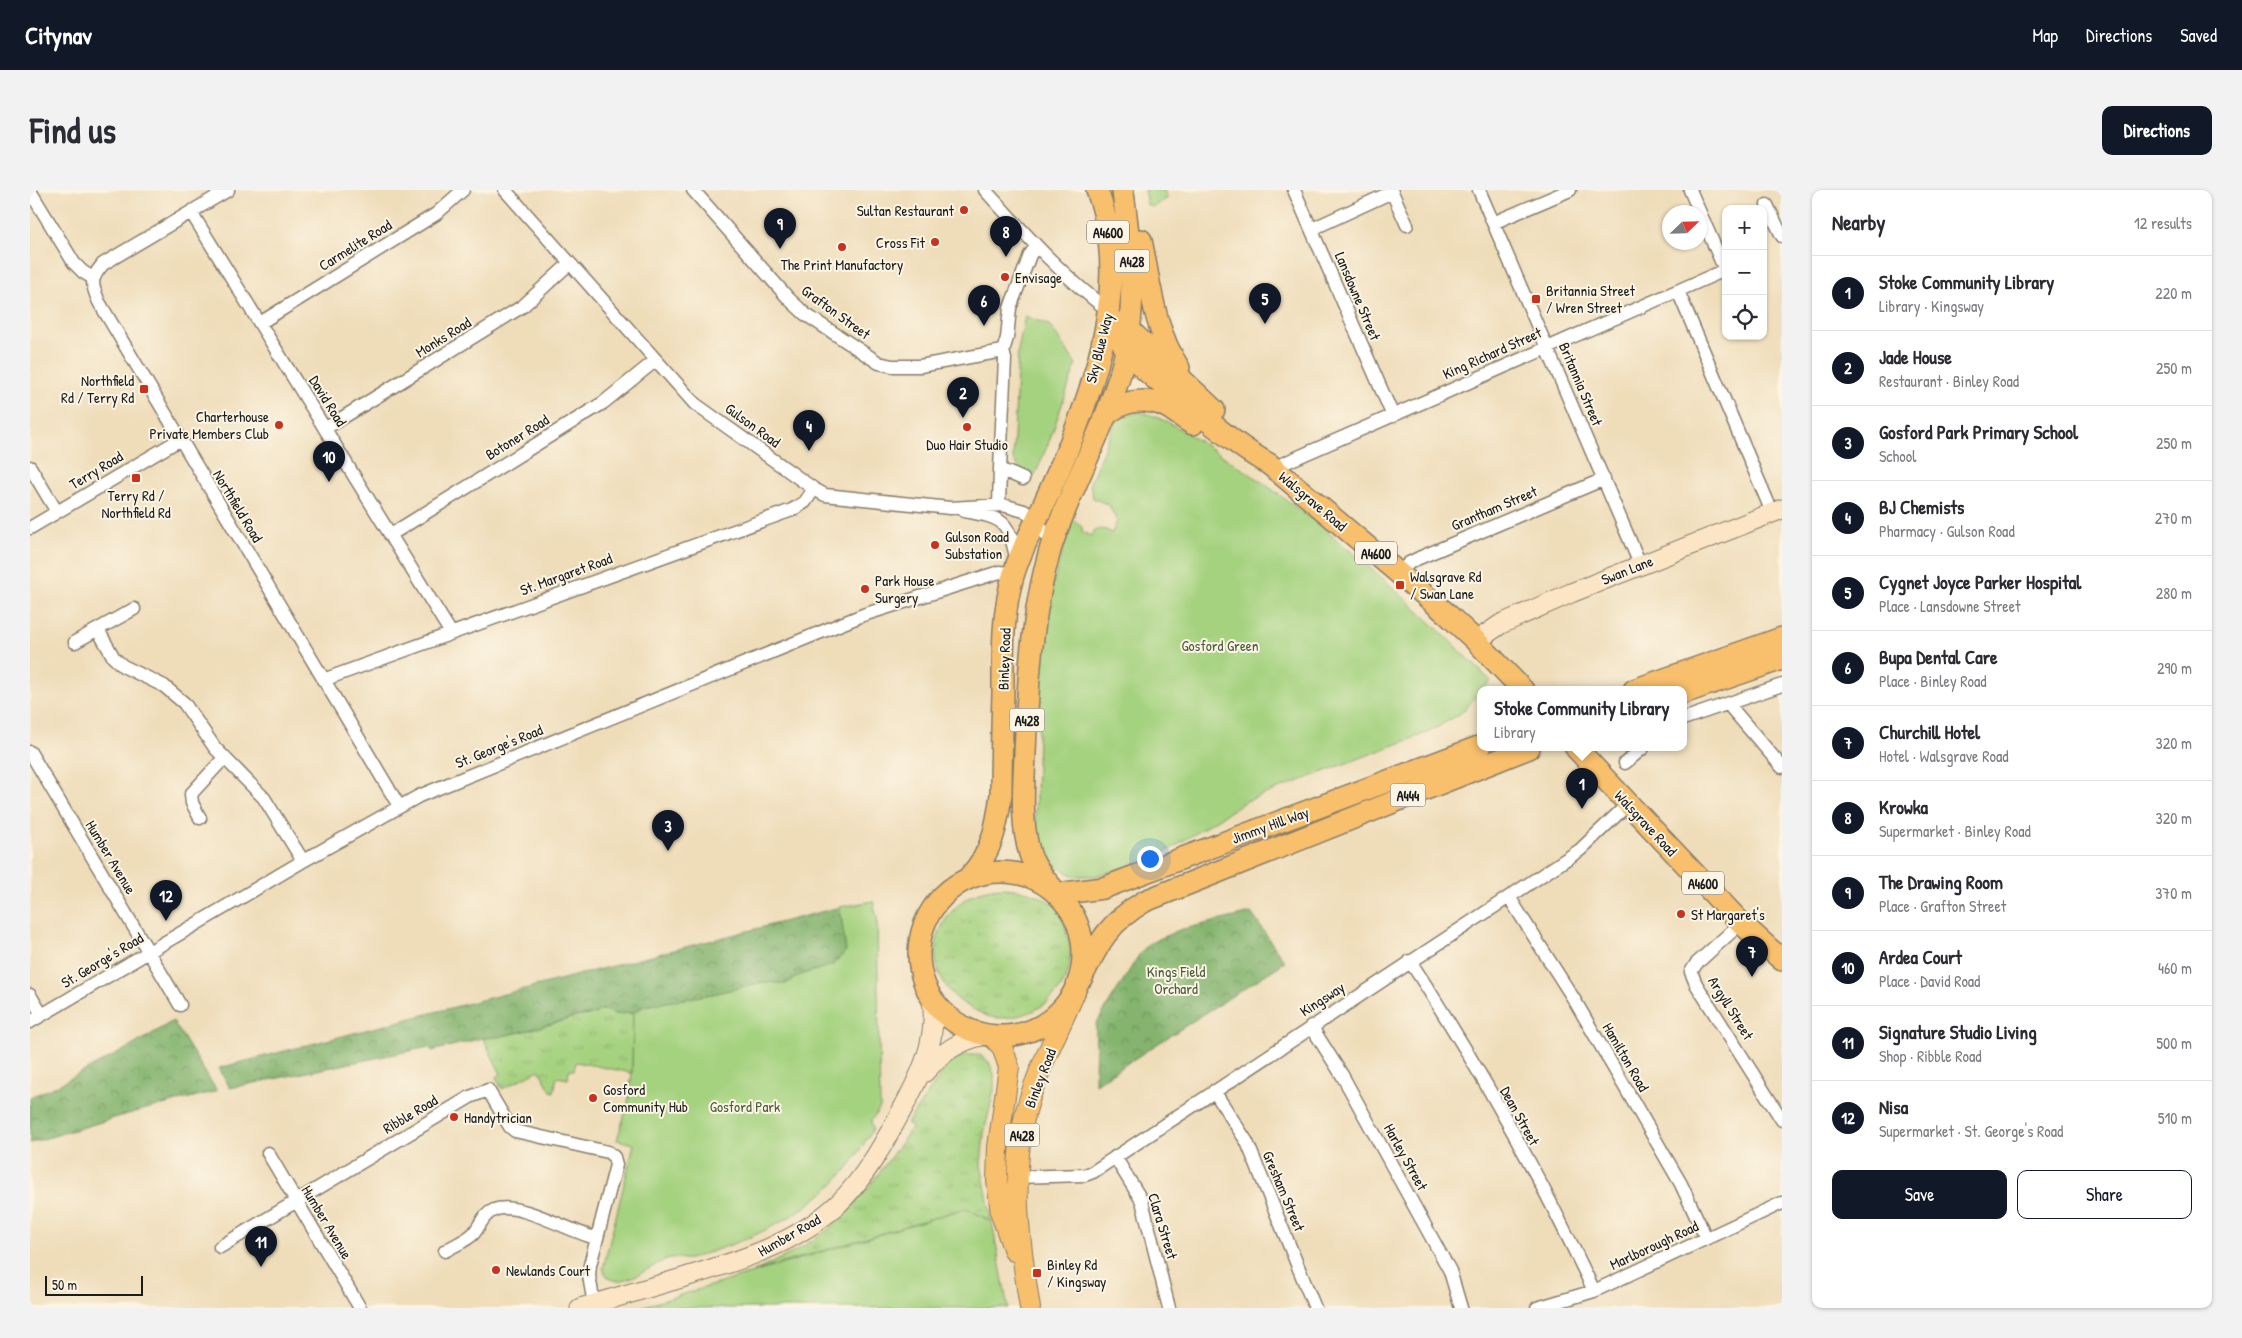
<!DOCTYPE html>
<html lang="en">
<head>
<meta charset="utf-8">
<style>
	body { margin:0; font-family:"Patrick Hand",sans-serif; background:#f2f2f3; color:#2b2b33 }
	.controls { position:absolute; right:15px; top:15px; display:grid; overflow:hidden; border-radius:10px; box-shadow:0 1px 4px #0004 }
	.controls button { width:45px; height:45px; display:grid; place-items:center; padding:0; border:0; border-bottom:1px solid #e1e1e2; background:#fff; color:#2b2b33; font:25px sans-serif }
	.compass { position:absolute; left:1632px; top:15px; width:45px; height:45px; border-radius:50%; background:#fff; box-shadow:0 1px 4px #0004; rotate:67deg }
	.scale { position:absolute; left:15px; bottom:12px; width:98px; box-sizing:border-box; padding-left:5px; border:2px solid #1c1c1c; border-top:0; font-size:14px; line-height:18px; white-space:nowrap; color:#1c1c1c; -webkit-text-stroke:4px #fcf5e5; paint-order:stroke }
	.you { position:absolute; left:1119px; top:668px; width:18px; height:18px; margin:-12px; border:4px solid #fff; border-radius:50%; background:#1a73e8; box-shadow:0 0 0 8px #1a73e833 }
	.badge { display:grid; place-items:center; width:32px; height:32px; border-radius:50%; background:#111827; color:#fff; font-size:16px; font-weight:700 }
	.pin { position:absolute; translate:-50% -41px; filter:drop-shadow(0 1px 2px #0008) }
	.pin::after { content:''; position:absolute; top:26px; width:18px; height:15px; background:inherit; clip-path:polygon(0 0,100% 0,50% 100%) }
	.popup { position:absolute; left:1447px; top:496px; width:210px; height:65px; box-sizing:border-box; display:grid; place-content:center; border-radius:10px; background:#fff; filter:drop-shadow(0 1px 4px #0005); font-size:16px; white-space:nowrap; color:#7c7c81 }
	.popup b { font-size:19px; color:#2b2b33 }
	.popup::after { content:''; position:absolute; left:50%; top:100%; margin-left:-10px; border:10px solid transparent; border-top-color:#fff }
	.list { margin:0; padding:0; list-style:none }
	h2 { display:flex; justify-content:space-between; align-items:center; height:65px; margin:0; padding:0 20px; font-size:21px }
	h2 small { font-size:16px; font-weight:400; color:#7c7c81 }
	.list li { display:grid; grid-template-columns:32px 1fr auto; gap:15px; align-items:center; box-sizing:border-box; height:75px; padding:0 20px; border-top:1px solid #e1e1e2 }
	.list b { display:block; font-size:19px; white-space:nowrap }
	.list p { margin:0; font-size:16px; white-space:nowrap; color:#7c7c81 }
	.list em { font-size:16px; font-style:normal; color:#7c7c81 }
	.actions { display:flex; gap:10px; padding:15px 20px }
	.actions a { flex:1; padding:11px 0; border:1px solid #111827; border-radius:10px; text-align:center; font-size:18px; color:#111827 }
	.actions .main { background:#111827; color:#fff }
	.icon { flex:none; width:28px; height:28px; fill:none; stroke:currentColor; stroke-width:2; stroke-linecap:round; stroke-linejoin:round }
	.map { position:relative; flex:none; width:1752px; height:1118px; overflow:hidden; border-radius:10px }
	header { display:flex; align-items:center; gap:30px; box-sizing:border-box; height:70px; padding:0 25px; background:#111827; color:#fff }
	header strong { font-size:24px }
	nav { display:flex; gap:28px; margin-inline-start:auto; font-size:18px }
	.intro { display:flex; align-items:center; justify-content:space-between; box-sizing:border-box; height:120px; padding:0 30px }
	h1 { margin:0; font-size:35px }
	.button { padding:12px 22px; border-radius:10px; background:#111827; color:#fff; font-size:18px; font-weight:700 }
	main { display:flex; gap:30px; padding:0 30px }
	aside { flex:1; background:#fff; border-radius:10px; box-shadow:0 1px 4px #0004 }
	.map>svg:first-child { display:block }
	.grass { fill:url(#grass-tufts); stroke:#60774e }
	.forest { fill:url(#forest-crowns); stroke:#506845 }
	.green { fill:#a5d27f; stroke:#60774e }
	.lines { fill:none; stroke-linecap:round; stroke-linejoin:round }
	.minor-casing { stroke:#867c6b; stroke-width:15 }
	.secondary-casing { stroke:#867c6b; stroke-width:21 }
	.primary-casing { stroke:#867c6b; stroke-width:22 }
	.trunk-casing { stroke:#867c6b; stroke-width:24 }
	.minor { stroke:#fff; stroke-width:12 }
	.secondary { stroke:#fce5c4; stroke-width:19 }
	.primary { stroke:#f8bf6c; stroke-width:20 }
	.trunk { stroke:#f8bf6c; stroke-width:21 }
	.poi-dot { fill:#c8321e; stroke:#fcf5e5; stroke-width:2 }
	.labels { text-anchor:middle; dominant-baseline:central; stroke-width:4; stroke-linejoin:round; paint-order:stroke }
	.shield { fill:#fcf5e5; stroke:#5f5d58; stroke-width:1 }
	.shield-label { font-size:14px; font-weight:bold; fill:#1c1c1c }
	.poi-label { font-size:15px; fill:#1c1c1c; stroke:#fcf5e5; text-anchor:start }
	.street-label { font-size:15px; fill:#1c1c1c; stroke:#fcf5e5 }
	.park-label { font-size:15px; fill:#4c5c3f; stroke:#fcf5e5 }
</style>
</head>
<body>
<header>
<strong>Citynav</strong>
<nav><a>Map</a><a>Directions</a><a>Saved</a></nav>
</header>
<div class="intro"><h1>Find us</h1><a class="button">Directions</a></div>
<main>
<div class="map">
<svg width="1752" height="1118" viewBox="0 0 1752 1118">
	<defs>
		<pattern id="grass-tufts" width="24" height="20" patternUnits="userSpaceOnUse" patternTransform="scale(1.25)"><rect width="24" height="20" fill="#a5d27f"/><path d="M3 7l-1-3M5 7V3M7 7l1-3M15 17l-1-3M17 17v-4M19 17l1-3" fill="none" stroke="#8db46d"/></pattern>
		<pattern id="forest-crowns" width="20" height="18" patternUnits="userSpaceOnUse" patternTransform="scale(1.25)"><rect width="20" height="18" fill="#84b46e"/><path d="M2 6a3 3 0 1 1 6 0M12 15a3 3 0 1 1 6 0" fill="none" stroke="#6b925a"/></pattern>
	</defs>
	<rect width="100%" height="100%" fill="#fcf5e5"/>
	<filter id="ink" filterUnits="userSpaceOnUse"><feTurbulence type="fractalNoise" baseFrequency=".02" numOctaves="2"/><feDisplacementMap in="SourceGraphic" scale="10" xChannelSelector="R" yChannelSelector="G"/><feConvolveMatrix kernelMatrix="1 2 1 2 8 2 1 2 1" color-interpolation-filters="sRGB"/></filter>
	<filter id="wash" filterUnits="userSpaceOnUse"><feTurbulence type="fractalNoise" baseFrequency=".0096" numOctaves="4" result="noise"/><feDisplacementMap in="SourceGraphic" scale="20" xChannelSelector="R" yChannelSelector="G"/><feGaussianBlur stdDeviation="1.12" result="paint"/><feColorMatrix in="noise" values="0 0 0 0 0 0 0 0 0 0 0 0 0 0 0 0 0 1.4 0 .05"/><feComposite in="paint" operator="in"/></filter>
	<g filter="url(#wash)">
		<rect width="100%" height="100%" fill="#efddba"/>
		<path class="grass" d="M1114,0H1134L1138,8L1123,17L1117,15Z
			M971,698C988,698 1015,704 1026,718C1033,726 1035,736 1038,746C1050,793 1016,827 970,828C960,829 950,823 941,818C896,794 894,740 935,709C945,702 958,699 971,698Z
			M570,820H577L583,824L603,823L602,883L546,872L544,880H539L538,889L527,887L524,902L521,901L509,880L472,899L466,887L471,884L453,848C485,846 514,835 544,827C553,825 562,826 570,820Z
			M935,865H950L959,872L964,884V900L954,943L951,974L962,1032L936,1018L723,1082C750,1069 777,1056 800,1038C831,1012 852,978 876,946L882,937L877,933L919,873Z"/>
		<path class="forest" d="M810,717L816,761L803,775L770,785L756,794L738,792L725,794L683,804L614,816L603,823L583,824L577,820H570L565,824L546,827L507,838L468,847L453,848L402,861L399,857L200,898L189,878Z
			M1221,723L1255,772L1065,894L1066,834L1109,765L1118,754L1149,740Z
			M143,831L187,901L105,922L0,953V907L24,897L100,857Z"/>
		<path class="green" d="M995,126L1019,135L1046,174L1020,249L1005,285L992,280L983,270L988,160Z
			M1110,222C1137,228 1157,244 1180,258C1284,322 1374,405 1461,491L1431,523L1399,542L1214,612L1136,662L1088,680L1064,686H1044L1024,675L1012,658L1005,635L1010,491L1014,442L1020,403L1042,328L1052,337V342L1061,346L1064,341C1071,338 1075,339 1082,343L1087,331L1079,315L1063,308L1060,293L1084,234L1096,226Z
			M843,711L847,728L850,918L841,931L843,939C834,953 826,968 816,980C778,1024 727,1047 674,1064C669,1066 664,1068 659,1069C651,1070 646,1066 637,1069C621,1075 582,1108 573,1078L604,954L587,950L598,913L602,883L603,823L614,816L683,804L725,794L738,792L756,794L770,785L803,775L816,761L810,717Z
			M936,1018L962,1032L978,1118H608Z"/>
	</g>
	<g filter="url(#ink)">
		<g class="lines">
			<g class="minor-casing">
				<path id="minor" d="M198,0L73,74C60,89 61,94 69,112L369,616
					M475,0L665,214L784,299L795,305L920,318L973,315L994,321L1006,329L1022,356
					M663,0L759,109L775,124L849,173L862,176H890L973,161
					M955,0C994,43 1032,86 1079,121
					M1264,0L1363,226
					M1361,0L1377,35
					M1449,0L1610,374
					M0,1L44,73L53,82L63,88
					M1737,15L1752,46
					M161,22L421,443
					M1463,33L1540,0
					M1282,39L1362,2
					M1648,101L1742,322
					M230,133L406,24L433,0
					M296,238L493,116L540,73
					M0,277L27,322
					M1243,278L1695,80L1660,0
					M993,289L970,279L975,169L973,161L977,148L980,118L1000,65L1006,56
					M969,315L970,279
					M934,321C976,328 978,331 987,371
					M0,338L149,250
					M360,345L573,213L626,170
					M1370,382L1379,373L1389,368L1574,289
					M68,440L84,468L93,476L134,496L154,513L185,558L234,608L273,671
					M45,452L104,419
					M293,490L762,320L775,312L784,299
					M1698,514L1752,577
					M1653,529L1752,495
					M0,562L150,815
					M1595,573L1613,558
					M170,628L162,613L161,604L195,567
					M1479,707L1545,811L1651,994L1676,1048
					M1711,733L1666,774L1661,782L1666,794L1752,930
					M1380,771C1448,875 1511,988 1564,1101
					M0,805L12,825
					M0,832L273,671L389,606L833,425L963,384L970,382L984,384
					M1281,836L1312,885L1420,1081L1431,1118
					M1184,901L1217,952L1285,1118
					M238,963L330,1118
					M1085,967L1112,1011L1139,1118
					M986,987L1055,985L1063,982L1550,660L1598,614
					M190,1057L440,907L458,900L480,937L485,941L578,962L584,967L586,975L560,1075L559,1086L564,1114
					M415,1061C423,1056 438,1050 444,1043C451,1034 453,1025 464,1020C488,1010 542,1043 566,1048
					M1507,1118L1564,1101L1752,1013"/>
			</g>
			<g class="secondary-casing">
				<path id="secondary" d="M1446,451L1471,434L1541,403L1752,319
					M894,883C913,862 926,852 954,845
					M550,1118C584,1108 618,1098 652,1088C708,1071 764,1055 808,1014C835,988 854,953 872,920C891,885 908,850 902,809"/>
			</g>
			<g class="primary-casing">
				<path id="primary" d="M962,846L972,857L979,877L968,957L967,990L971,1024L984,1061
					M1000,1118C990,1055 981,992 994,929C1004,885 1028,843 1045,802"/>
			</g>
			<g class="trunk-casing">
				<path id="trunk" d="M1111,50C1120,93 1124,140 1149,178
					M1092,133L1184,220
					M1091,151C1106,177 1135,196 1158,215C1185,236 1210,258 1239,274L1416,423L1446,451L1493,500
					M1073,229C1088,211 1112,207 1133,215C1144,220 1153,229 1163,234
					M1604,500L1752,448
					M1653,503L1752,469
					M1546,558L1711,733L1752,770
					M889 764a82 82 0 1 1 164 0a82 82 0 1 1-164 0Z
					M939,687C962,663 967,636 971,604C971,570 972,536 973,502C973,463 972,424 983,386C991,359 1005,334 1016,309C1058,216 1105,102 1067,0
					M1023,699C1015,689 1004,677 1000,664C990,632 994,596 995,563C998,494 1001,424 1021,357C1042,292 1083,226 1096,160C1107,106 1100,55 1093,2
					M1027,704L1073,698L1451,556
					M1051,789C1069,752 1078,733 1115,711L1499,558"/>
			</g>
			<use href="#minor" class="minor"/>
			<use href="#secondary" class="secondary"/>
			<use href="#primary" class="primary"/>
			<use href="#trunk" class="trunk"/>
		</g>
	</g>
	<g class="poi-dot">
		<circle cx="934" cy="20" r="5"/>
		<circle cx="905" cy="52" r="5"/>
		<circle cx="812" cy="57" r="5"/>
		<circle cx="975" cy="87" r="5"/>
		<rect x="1501" y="104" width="10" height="10" rx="2.5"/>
		<rect x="109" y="194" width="10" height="10" rx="2.5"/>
		<circle cx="249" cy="235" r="5"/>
		<circle cx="937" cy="237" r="5"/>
		<rect x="101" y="283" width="10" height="10" rx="2.5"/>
		<circle cx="905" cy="355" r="5"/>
		<rect x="1365" y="390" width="10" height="10" rx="2.5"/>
		<circle cx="835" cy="399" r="5"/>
		<circle cx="1651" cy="724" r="5"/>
		<circle cx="563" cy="908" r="5"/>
		<circle cx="424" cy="927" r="5"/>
		<circle cx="466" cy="1080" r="5"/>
		<rect x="1002" y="1078" width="10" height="10" rx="2.5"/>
	</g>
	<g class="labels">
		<g class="shield">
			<rect x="1057" y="30.5" width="42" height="23" rx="4"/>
			<rect x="1084.5" y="59.5" width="35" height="23" rx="4"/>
			<rect x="1325" y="351.5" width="42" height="23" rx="4"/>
			<rect x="979.5" y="518.5" width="35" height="23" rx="4"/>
			<rect x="1360.5" y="593.5" width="35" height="23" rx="4"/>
			<rect x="1652" y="681.5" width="42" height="23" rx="4"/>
			<rect x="974.5" y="933.5" width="35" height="23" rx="4"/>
		</g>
		<g class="shield-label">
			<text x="1078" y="42">A4600</text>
			<text x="1102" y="71">A428</text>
			<text x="1346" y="363">A4600</text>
			<text x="997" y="530">A428</text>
			<text x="1378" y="605">A444</text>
			<text x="1673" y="693">A4600</text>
			<text x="992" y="945">A428</text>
		</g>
		<g class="poi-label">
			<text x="924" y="20" text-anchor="end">Sultan Restaurant</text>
			<text x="895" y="52" text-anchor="end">Cross Fit</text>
			<text x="812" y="74" text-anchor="middle">The Print Manufactory</text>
			<text x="985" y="87">Envisage</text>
			<text x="1516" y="100">Britannia Street<tspan x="1516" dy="17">/ Wren Street</tspan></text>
			<text x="104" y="190" text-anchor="end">Northfield<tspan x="104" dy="17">Rd / Terry Rd</tspan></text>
			<text x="239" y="226" text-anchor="end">Charterhouse<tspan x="239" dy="17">Private Members Club</tspan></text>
			<text x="937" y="254" text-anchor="middle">Duo Hair Studio</text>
			<text x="106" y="305" text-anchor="middle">Terry Rd /<tspan x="106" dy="17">Northfield Rd</tspan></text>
			<text x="915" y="346">Gulson Road<tspan x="915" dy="17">Substation</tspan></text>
			<text x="1380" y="386">Walsgrave Rd<tspan x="1380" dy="17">/ Swan Lane</tspan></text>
			<text x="845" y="390">Park House<tspan x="845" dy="17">Surgery</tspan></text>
			<text x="1661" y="724">St Margaret's</text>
			<text x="573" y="899">Gosford<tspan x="573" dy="17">Community Hub</tspan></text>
			<text x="434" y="927">Handytrician</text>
			<text x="1017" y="1074">Binley Rd<tspan x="1017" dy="17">/ Kingsway</tspan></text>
			<text x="476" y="1080">Newlands Court</text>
		</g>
		<g class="street-label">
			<text transform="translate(325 55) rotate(-32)">Carmelite Road</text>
			<text transform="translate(1328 106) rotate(67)">Lansdowne Street</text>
			<text transform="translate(806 122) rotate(36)">Grafton Street</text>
			<text transform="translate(413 147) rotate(-32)">Monks Road</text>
			<text transform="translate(1069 158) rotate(-76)">Sky Blue Way</text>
			<text transform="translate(1462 163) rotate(-24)">King Richard Street</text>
			<text transform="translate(1551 194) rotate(67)">Britannia Street</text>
			<text transform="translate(298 211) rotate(58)">David Road</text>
			<text transform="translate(723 235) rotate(36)">Gulson Road</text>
			<text transform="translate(487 247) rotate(-32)">Botoner Road</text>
			<text transform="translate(66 280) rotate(-31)">Terry Road</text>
			<text transform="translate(1283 311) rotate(40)">Walsgrave Road</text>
			<text transform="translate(208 316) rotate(59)">Northfield Road</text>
			<text transform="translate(1464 318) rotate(-23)">Grantham Street</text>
			<text transform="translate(1597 380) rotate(-22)">Swan Lane</text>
			<text transform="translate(536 384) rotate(-20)">St. Margaret Road</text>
			<text transform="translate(974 469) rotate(-88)">Binley Road</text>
			<text transform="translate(469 556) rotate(-22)">St. George's Road</text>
			<text transform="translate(1616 633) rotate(47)">Walsgrave Road</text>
			<text transform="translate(1240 635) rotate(-20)">Jimmy Hill Way</text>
			<text transform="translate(81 667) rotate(59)">Humber Avenue</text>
			<text transform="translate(72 770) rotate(-31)">St. George's Road</text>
			<text transform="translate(1292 809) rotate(-33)">Kingsway</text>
			<text transform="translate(1701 818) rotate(58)">Argyll Street</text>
			<text transform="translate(1596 867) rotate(60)">Hamilton Road</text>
			<text transform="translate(1010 888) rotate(-69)">Binley Road</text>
			<text transform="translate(380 924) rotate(-31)">Ribble Road</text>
			<text transform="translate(1490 926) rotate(61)">Dean Street</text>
			<text transform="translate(1376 967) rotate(61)">Harley Street</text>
			<text transform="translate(1254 1001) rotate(67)">Gresham Street</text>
			<text transform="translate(297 1032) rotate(59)">Humber Avenue</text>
			<text transform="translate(1133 1036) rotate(73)">Clara Street</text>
			<text transform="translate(759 1045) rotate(-30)">Humber Road</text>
			<text transform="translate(1624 1055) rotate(-25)">Marlborough Road</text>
		</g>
		<g class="park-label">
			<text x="1190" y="455">Gosford Green</text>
			<text x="1146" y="781">Kings Field<tspan x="1146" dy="17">Orchard</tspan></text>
			<text x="715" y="916">Gosford Park</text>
		</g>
	</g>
</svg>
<div class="controls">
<button>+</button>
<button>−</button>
<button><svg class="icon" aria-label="locate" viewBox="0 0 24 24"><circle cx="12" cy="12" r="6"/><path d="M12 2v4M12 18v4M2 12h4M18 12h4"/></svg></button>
</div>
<svg class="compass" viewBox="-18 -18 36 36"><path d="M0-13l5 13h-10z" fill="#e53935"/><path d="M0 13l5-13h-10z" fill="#7c7c81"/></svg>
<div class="scale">50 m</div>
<div class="you"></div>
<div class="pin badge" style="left:1552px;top:619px">1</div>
<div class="popup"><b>Stoke Community Library</b>Library</div>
<div class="pin badge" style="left:933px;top:228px">2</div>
<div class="pin badge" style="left:638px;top:661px">3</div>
<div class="pin badge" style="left:779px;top:261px">4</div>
<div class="pin badge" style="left:1235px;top:134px">5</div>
<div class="pin badge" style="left:954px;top:136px">6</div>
<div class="pin badge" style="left:1722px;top:787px">7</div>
<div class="pin badge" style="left:976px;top:67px">8</div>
<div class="pin badge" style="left:750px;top:59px">9</div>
<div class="pin badge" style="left:299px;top:292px">10</div>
<div class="pin badge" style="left:231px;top:1077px">11</div>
<div class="pin badge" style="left:136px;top:731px">12</div>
</div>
<aside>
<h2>Nearby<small>12 results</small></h2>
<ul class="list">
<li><span class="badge">1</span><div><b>Stoke Community Library</b><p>Library · Kingsway</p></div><em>220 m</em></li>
<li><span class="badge">2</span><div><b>Jade House</b><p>Restaurant · Binley Road</p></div><em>250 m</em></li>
<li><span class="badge">3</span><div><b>Gosford Park Primary School</b><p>School</p></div><em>250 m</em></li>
<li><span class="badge">4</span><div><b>BJ Chemists</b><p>Pharmacy · Gulson Road</p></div><em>270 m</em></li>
<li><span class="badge">5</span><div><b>Cygnet Joyce Parker Hospital</b><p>Place · Lansdowne Street</p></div><em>280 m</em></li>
<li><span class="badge">6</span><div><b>Bupa Dental Care</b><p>Place · Binley Road</p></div><em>290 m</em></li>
<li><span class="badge">7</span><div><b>Churchill Hotel</b><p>Hotel · Walsgrave Road</p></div><em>320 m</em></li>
<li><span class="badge">8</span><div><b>Krowka</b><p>Supermarket · Binley Road</p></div><em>320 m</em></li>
<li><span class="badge">9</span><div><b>The Drawing Room</b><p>Place · Grafton Street</p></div><em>370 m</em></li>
<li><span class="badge">10</span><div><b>Ardea Court</b><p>Place · David Road</p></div><em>460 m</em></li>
<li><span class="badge">11</span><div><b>Signature Studio Living</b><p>Shop · Ribble Road</p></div><em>500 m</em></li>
<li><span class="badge">12</span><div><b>Nisa</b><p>Supermarket · St. George's Road</p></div><em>510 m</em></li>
</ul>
<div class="actions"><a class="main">Save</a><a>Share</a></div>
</aside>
</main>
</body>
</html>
